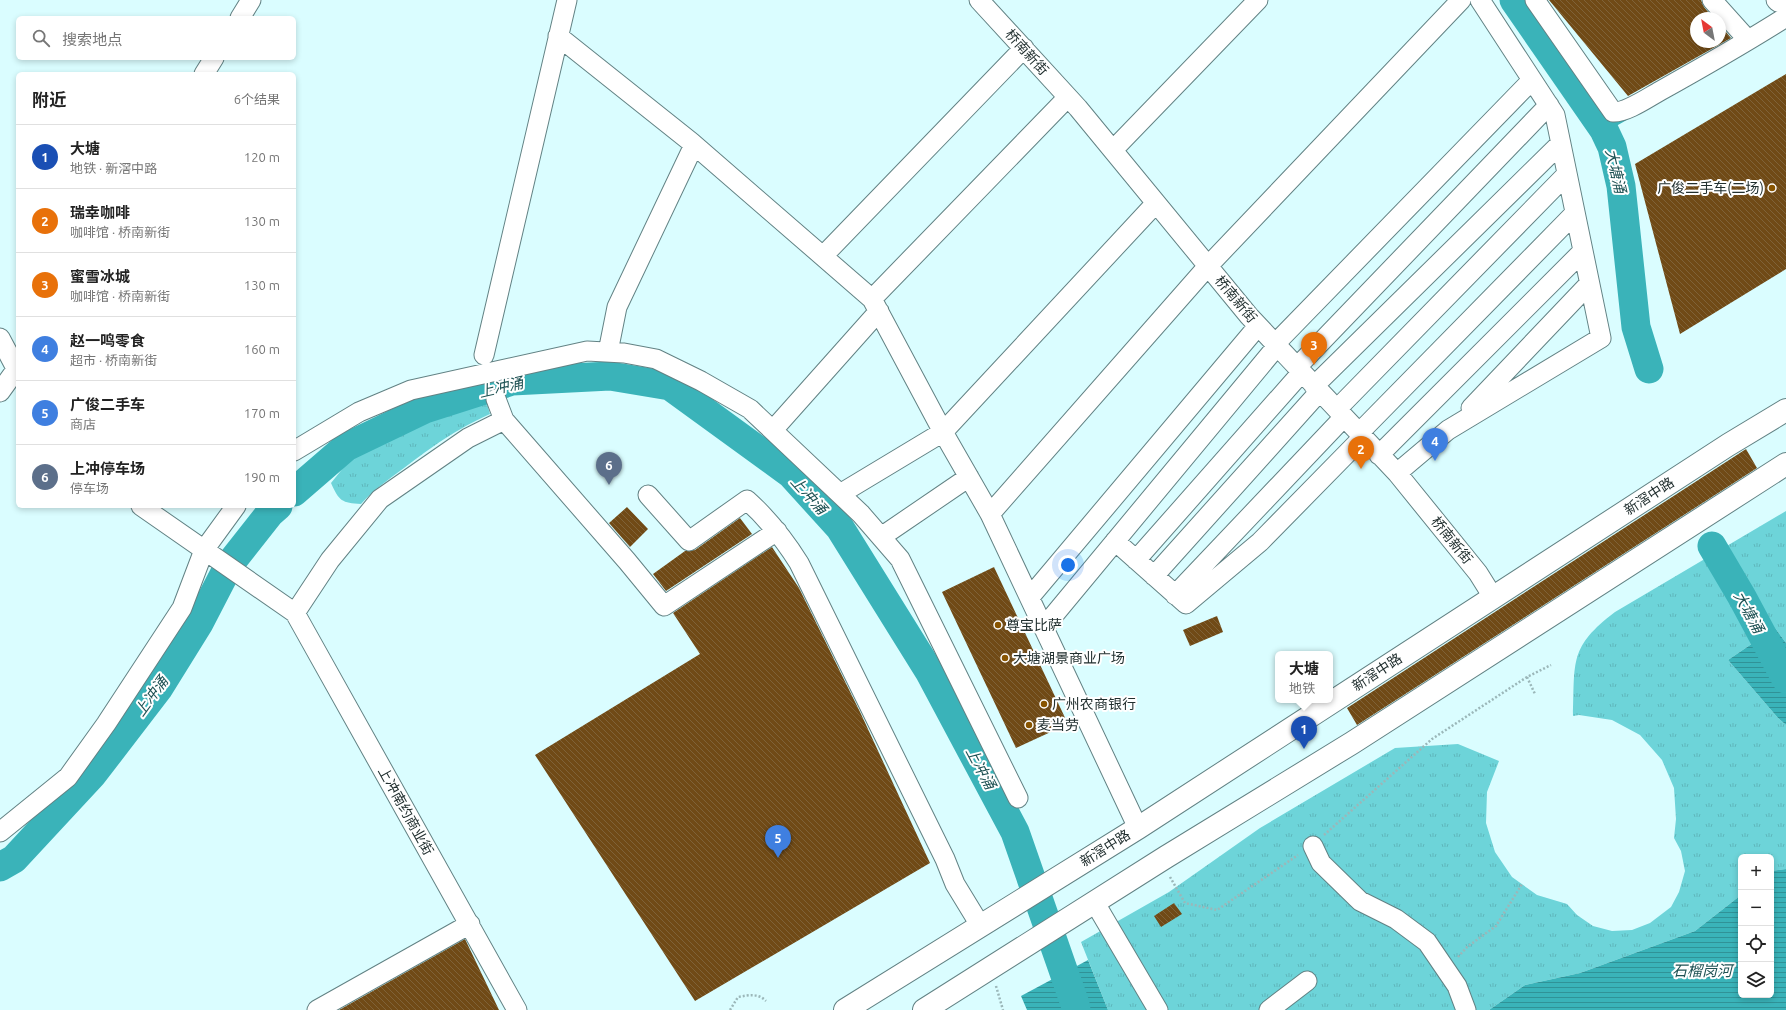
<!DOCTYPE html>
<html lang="zh">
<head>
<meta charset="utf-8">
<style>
	body { margin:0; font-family:Ubuntu,"Noto Sans SC",sans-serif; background:#f2f2f2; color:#222 }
	.controls { position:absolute; right:12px; bottom:12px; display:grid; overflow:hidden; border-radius:6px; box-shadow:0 2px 6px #0003 }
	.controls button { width:36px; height:36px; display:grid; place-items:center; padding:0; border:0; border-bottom:1px solid #e0e0e0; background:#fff; color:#222; font:20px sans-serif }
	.compass { position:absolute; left:1690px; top:12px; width:36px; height:36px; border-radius:50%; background:#fff; box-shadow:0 2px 6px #0003; rotate:328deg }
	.you { position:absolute; left:1068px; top:565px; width:14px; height:14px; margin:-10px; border:3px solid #fff; border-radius:50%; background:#1a73e8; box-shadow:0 0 0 6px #1a73e833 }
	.badge { display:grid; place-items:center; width:26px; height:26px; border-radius:50%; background:#b45309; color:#fff; font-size:13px; font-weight:700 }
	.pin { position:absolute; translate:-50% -33px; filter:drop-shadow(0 1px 2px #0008) }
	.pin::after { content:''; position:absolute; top:21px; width:14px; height:12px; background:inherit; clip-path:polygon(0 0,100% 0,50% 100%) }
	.popup { position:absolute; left:1275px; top:651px; width:58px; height:52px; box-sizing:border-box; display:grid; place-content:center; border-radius:6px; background:#fff; filter:drop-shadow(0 1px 3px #0005); font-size:13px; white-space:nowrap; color:#767676 }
	.popup b { font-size:15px; color:#222 }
	.popup::after { content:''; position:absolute; left:50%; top:100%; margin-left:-8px; border:8px solid transparent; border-top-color:#fff }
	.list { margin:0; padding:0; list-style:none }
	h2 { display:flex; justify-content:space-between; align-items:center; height:52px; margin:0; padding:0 16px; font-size:17px }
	h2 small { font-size:13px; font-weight:400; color:#767676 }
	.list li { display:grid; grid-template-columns:26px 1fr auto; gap:12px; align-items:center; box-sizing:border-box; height:64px; padding:0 16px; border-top:1px solid #e0e0e0 }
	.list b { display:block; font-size:15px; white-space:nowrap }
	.list p { margin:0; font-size:13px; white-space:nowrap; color:#767676 }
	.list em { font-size:13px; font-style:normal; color:#767676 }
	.icon { flex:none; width:22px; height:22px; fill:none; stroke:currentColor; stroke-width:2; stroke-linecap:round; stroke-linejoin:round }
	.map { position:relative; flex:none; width:1786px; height:1010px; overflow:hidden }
	.search { position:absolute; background:#fff; box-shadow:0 2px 6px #0003; left:16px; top:16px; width:280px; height:44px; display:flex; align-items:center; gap:10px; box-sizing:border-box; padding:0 14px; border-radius:6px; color:#767676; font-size:15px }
	.panel { position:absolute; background:#fff; box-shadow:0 2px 6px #0003; left:16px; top:72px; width:280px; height:436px; border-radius:6px }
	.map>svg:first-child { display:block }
	.grass { fill:url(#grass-tufts) }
	.water { fill:url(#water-rules) }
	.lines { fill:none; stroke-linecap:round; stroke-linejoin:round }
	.stream { stroke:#3ab3b9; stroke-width:5 }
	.river { stroke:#3ab3b9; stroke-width:29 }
	.building { fill:url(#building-back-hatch) }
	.minor-casing { stroke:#628284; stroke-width:21 }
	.highway-casing { stroke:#628284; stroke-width:24 }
	.path { stroke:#9bb7b9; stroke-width:2.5; stroke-dasharray:2 2; stroke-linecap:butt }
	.minor { stroke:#fff; stroke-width:19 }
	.highway { stroke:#fff; stroke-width:22 }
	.poi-dot { fill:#885400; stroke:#fff; stroke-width:1.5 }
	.labels { text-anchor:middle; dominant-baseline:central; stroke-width:4; stroke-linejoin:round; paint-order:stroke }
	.street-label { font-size:14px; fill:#212f2f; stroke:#fff }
	.poi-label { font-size:14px; fill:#212f2f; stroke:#fff; text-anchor:start }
	.water-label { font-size:15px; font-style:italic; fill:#1f5254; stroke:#fff }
</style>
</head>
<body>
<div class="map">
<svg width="1786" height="1010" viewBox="0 0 1786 1010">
	<defs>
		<pattern id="grass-tufts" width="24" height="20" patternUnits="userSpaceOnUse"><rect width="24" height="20" fill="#6dd4d9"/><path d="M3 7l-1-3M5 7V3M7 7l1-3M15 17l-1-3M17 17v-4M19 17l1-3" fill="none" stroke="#5eb6bb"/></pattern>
		<pattern id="water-rules" width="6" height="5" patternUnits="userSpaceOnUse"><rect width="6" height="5" fill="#3ab3b9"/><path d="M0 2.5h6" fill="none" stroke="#309297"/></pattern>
		<pattern id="building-back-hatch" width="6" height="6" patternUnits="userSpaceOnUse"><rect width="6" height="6" fill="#704a16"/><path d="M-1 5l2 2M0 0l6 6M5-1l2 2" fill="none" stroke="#7f6238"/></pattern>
	</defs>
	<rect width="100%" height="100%" fill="#dafdff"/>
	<path class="grass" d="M485,397L490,414C455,430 433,446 404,468C387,481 375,488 361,504C342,503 339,501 331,483L352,457L440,412Z
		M1786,511V643L1775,628L1728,660L1778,718L1786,725V869L1771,871V857H1741V895L1695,931L1580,973L1525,985L1489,1010H1108L1081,942L1169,892L1260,828L1395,748L1458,744L1499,761L1487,792L1486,823L1495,852L1512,877L1537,895L1567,904L1577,915L1593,926L1612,931L1632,930L1650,923L1671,907L1679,892L1685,871L1681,851L1674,838L1676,819L1674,788L1662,760L1640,735L1612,720L1579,715L1573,716C1575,661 1569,647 1615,612Z"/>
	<path class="water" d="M1775,628L1786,643V725L1778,718L1728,660Z
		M1786,869V1010H1489L1525,985L1580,973L1695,931L1741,895V995H1771V871Z
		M1088,960L1108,1010H1027L1021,996Z"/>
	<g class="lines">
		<path class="stream" d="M1604,130L1625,118"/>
		<path class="river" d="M1514,0L1604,130L1612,147L1621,186L1636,327L1649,369
			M294,492L346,447L425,409L512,381L610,376L670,386L791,474L840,528L929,671L1015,832L1075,1004L1076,1010
			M1712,546L1742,597L1786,679
			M0,867L14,859L92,775L158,689L199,623L229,565L270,513L278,506"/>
	</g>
	<path class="building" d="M1549,0H1701L1704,7L1713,18H1696V42H1720V25L1731,38L1628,96Z
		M1786,74V269L1680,334L1635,164Z
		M1746,449L1757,468L1357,725L1347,708Z
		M627,507L648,529L630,547L609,523Z
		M740,518L752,534L666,591L653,574L685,551L695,550Z
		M772,547L799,588L861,714L930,863L695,1001L535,755L700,654L673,613Z
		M994,567L1068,724L1016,748L942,592Z
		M1217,616L1223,632L1190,646L1183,630Z
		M1174,903L1182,914L1161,927L1154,916Z
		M465,939L499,1010H339Z"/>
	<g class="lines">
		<g class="minor-casing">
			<path id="minor" d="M979,0L1078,108L1249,316L1397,473L1478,573L1493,597
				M1535,0L1613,112C1626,113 1649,97 1660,91C1703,67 1745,43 1786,17
				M1712,0L1748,40
				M1776,0L1778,2
				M240,18L251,0
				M558,36L691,142L872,299L943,432L990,514L1138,828
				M204,74L214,58
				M1113,150L1258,0
				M823,256L1024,48
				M872,299L1068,97
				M0,338L18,372
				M1275,344L1532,80
				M608,352L617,307L694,145
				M484,355L567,0
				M1297,367L1549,105
				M1314,386L1561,143
				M0,392L18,367
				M496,399L504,420L627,561L664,606L777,531
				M1471,408L1589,284
				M1337,409L1567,174
				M773,430L879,311
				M1359,433L1575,213
				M294,451L359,412L411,390L587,351L624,353L656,359L701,381L750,409L861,514L900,559L1018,798
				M1379,455L1583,251
				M1397,473L1448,430L1601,338L1555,115L1480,0
				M840,494L943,432L1156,203
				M648,495L689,541L747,500C768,519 784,539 799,563L945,859L955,884L980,925
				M141,506L295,613L517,1010
				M990,514L1208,266L1461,0
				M881,537L969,477
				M1115,541L1186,604L1260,542L1363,437
				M1136,560L1302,372
				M1154,576L1320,391
				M1175,595L1344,417
				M1030,597L1258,326
				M295,613L330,560L380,499L468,438L504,420
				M1044,627L1277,346
				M0,832L68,777L106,724L182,608L204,550L236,506
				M1313,846L1321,863L1360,901L1396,919L1427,942L1457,986L1466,1010
				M1095,903L1158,1010
				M317,1010L470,924
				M1269,1010L1307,981"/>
		</g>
		<g class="highway-casing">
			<path id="highway" d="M845,1010L1138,828L1728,445L1786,410
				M924,1010L1166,857L1352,743L1786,464"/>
		</g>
		<path class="path" d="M1527,677L1535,694
			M1324,835L1432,739L1527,677L1551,665
			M1170,877L1185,903L1217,910L1298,855
			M1458,957L1467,947L1496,926L1522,884
			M996,986L1003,1010
			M730,1010L738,997C749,995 758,993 766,1001"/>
		<use href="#minor" class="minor"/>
		<use href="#highway" class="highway"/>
	</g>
	<g class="poi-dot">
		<circle cx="1772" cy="188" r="4"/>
		<circle cx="998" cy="625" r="4"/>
		<circle cx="1005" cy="658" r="4"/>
		<circle cx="1044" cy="704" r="4"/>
		<circle cx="1029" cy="725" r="4"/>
	</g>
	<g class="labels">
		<g class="street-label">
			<text transform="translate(1027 52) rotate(48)">桥南新街</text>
			<text transform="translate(1236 299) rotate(50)">桥南新街</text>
			<text transform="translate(1649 496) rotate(-33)">新滘中路</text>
			<text transform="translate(1452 540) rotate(51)">桥南新街</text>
			<text transform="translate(1377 672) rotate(-33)">新滘中路</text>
			<text transform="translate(406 811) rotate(61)">上冲南约商业街</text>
			<text transform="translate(1105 848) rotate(-32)">新滘中路</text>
		</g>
		<g class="poi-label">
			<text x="1764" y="188" text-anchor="end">广俊二手车(二场)</text>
			<text x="1006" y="625">尊宝比萨</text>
			<text x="1013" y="658">大塘湖景商业广场</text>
			<text x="1052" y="704">广州农商银行</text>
			<text x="1037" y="725">麦当劳</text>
		</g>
		<g class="water-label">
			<text transform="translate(1616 171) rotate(77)">大塘涌</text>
			<text transform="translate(501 387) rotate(-13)">上冲涌</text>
			<text transform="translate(809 495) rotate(48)">上冲涌</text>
			<text transform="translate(1749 612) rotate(61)">大塘涌</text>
			<text transform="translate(151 696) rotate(-54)">上冲涌</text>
			<text transform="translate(981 768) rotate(62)">上冲涌</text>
			<text x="1702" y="970">石榴岗河</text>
		</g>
	</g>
</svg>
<div class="controls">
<button>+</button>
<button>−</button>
<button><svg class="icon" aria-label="locate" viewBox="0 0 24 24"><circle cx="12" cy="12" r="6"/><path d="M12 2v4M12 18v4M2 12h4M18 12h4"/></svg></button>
<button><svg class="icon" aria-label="layers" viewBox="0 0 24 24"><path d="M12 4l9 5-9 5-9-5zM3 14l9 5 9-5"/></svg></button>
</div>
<svg class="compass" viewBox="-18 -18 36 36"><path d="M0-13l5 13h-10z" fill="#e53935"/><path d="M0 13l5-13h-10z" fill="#767676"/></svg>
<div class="you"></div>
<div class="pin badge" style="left:1304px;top:749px;background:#1a4fb4">1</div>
<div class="popup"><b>大塘</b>地铁</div>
<div class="pin badge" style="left:1361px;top:469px;background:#e8710a">2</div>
<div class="pin badge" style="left:1314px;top:365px;background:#e8710a">3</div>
<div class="pin badge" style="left:1435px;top:461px;background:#3f7fe0">4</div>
<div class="pin badge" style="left:778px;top:858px;background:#3f7fe0">5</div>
<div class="pin badge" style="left:609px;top:485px;background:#5c6f8a">6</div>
<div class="search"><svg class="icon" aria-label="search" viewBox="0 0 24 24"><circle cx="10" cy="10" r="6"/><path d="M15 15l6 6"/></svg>搜索地点</div>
<section class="panel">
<h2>附近<small>6个结果</small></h2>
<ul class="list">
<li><span class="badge" style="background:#1a4fb4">1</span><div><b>大塘</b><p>地铁 · 新滘中路</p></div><em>120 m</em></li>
<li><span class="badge" style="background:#e8710a">2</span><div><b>瑞幸咖啡</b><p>咖啡馆 · 桥南新街</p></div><em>130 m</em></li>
<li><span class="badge" style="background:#e8710a">3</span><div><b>蜜雪冰城</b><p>咖啡馆 · 桥南新街</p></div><em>130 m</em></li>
<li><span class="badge" style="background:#3f7fe0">4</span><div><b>赵一鸣零食</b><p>超市 · 桥南新街</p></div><em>160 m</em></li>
<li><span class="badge" style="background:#3f7fe0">5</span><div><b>广俊二手车</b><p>商店</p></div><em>170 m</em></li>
<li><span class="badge" style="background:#5c6f8a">6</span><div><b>上冲停车场</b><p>停车场</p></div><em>190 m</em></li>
</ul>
</section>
</div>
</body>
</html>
